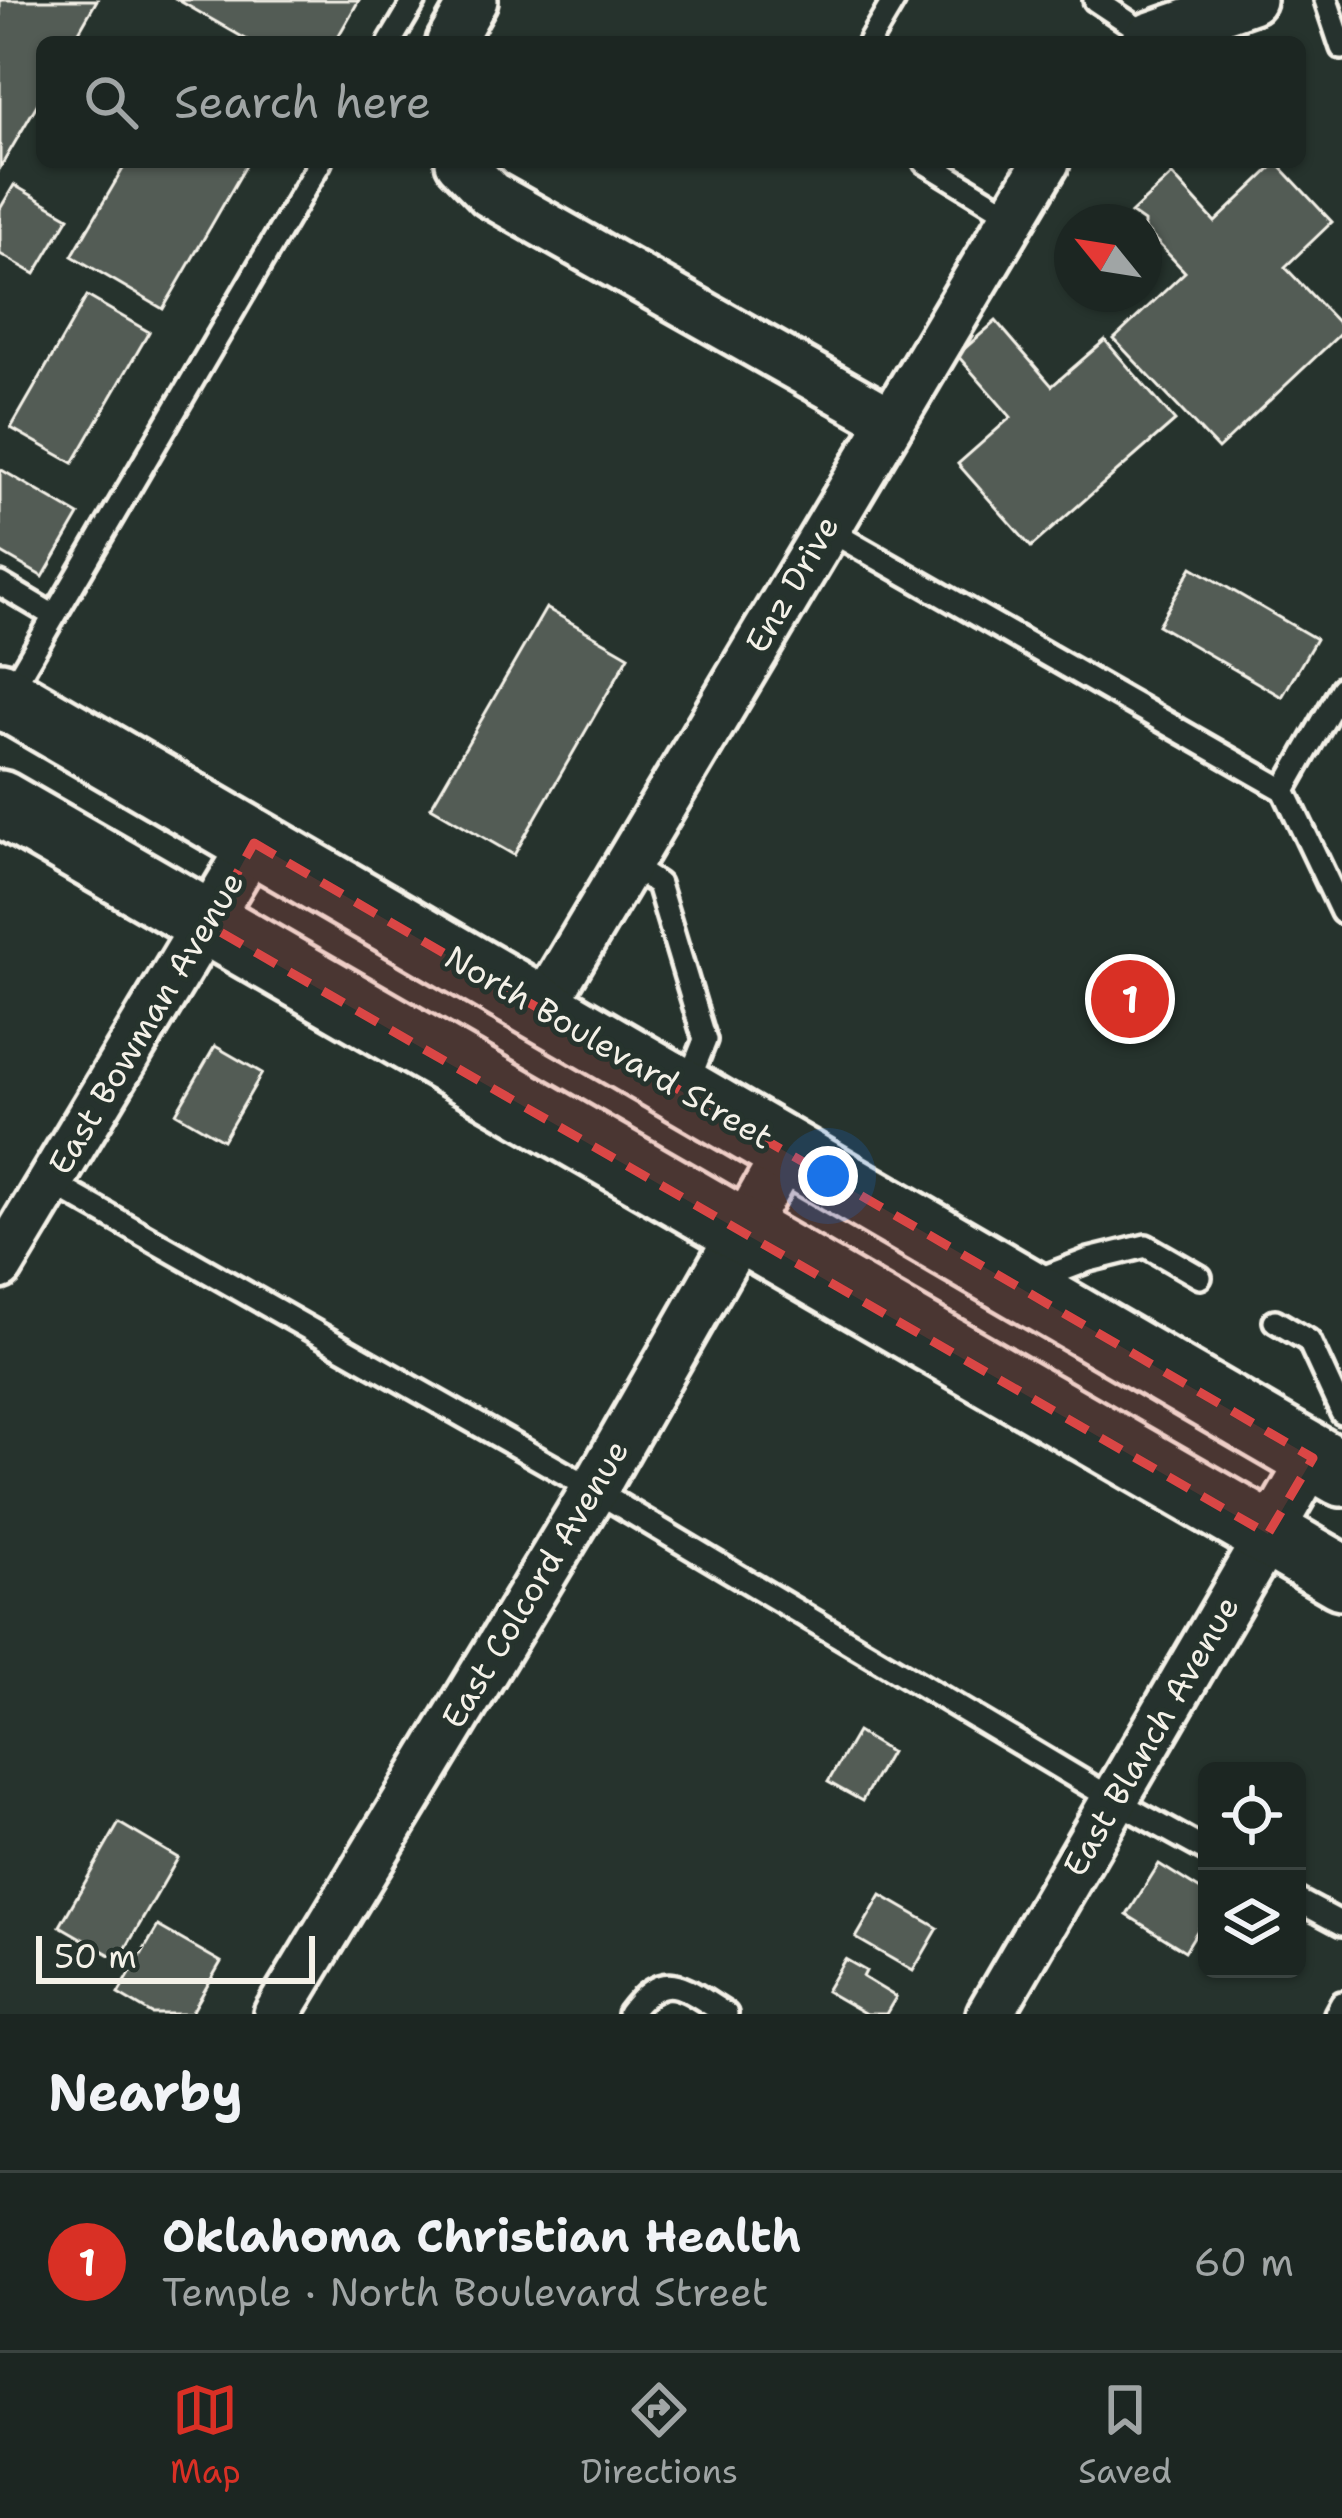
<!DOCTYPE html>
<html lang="en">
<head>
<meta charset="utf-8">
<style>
	body { margin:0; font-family:"Shantell Sans",sans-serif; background:#29322f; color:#f1f3f6 }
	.controls { position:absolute; right:36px; bottom:36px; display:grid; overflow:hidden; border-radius:18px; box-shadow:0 3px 9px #0004 }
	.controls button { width:108px; height:108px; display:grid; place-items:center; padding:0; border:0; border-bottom:3px solid #3a4340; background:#1c2622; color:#f1f3f6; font:60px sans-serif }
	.compass { position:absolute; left:1054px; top:204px; width:108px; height:108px; border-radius:50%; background:#1c2622; box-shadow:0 3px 9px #0004; rotate:300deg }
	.scale { position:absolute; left:36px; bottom:30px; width:279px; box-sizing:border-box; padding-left:12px; border:6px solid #f4f1e8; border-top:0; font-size:33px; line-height:42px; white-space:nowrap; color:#f4f1e8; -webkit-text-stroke:9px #26332d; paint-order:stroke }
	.you { position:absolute; left:828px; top:1176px; width:42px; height:42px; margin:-30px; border:9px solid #fff; border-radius:50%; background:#1a73e8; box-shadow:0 0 0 18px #1a73e833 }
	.badge { display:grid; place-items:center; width:78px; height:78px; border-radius:50%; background:#d93025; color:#fff; font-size:39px; font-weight:700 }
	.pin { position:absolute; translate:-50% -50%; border:6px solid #fff; box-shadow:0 3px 12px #0006 }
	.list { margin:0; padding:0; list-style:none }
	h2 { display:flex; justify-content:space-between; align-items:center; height:156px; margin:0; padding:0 48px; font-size:51px }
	h2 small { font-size:39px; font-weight:400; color:#a0a5a5 }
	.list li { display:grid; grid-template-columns:78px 1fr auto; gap:36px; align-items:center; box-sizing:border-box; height:180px; padding:0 48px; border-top:3px solid #3a4340 }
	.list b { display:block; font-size:45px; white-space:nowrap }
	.list p { margin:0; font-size:39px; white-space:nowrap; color:#a0a5a5 }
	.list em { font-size:39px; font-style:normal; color:#a0a5a5 }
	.icon { flex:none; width:66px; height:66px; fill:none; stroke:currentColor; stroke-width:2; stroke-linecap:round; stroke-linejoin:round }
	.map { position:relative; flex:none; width:1342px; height:2014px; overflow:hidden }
	.search { position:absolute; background:#1c2622; box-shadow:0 3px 9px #0004; left:36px; right:36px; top:36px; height:132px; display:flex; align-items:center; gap:30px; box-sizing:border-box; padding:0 42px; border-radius:18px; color:#a0a5a5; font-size:45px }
	.sheet { height:336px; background:#1c2622 }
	nav { display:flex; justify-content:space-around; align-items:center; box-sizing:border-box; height:168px; border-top:3px solid #3a4340; background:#1c2622; font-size:33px; color:#a0a5a5 }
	nav a { display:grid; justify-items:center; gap:6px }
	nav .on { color:#d93025 }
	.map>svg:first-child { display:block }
	.building { fill:#525c55; stroke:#f4f1e8; stroke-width:3 }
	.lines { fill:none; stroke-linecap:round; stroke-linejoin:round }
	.lane-casing { stroke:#f4f1e8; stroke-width:30 }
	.street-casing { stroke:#f4f1e8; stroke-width:54 }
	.secondary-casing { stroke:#f4f1e8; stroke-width:72 }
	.lane { stroke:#26332d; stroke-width:21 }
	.street { stroke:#26332d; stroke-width:45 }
	.secondary { stroke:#26332d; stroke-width:63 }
	.marked { fill:#da4645; fill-opacity:0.2; stroke:#da4645; stroke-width:9; stroke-dasharray:24 15; stroke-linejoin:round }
	.labels { text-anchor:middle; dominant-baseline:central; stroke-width:10; stroke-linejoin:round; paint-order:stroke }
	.street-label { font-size:33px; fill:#f4f1e8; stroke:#26332d }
</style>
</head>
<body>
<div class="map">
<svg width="1342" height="2014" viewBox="0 0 1342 2014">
	<rect width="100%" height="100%" fill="#26332d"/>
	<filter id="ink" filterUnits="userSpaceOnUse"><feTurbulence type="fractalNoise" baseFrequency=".00833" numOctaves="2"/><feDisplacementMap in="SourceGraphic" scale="24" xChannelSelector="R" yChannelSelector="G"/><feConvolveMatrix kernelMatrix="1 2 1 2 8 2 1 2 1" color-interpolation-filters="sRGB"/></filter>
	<g filter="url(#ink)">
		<path class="building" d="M0,0H97L73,42H42V96L0,168Z
			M178,0H359L335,42H251Z
			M127,162H248L163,309L72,256Z
			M1277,163L1332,222L1285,267L1342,327V332L1218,449L1114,339L1185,272L1144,228V222L1131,213L1172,175L1215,222Z
			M14,185L69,217L35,274L0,254V209Z
			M87,296L149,332L73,463L11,428Z
			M996,321L1052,386L1105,340L1175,421L1031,547L958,464L1011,417L957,355Z
			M0,469L79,515L43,577L0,552Z
			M1192,567L1316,639L1282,697L1158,625Z
			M546,608L629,656L514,855L431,807Z
			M215,1046L262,1073L223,1140L176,1113Z
			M857,1732L890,1752L862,1801L828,1782Z
			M119,1823L178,1858L119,1960L60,1926Z
			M1159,1864L1207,1894V1915L1185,1951L1127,1915Z
			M881,1895L938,1928L913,1971L856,1938Z
			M158,1926L221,1962L191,2014H152L118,1994Z
			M845,1959L866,1971L863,1977L896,1997L886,2014H866L826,1991Z"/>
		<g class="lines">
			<g class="lane-casing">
				<path id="lane" d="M1095,0L1149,36
					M1326,0L1342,48
					M390,42L415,0
					M869,42L894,0
					M925,162L1013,216
					M825,528L1284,790L1342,912
					M0,584L54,616
					M8,695L320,162
					M1284,790L1342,688
					M628,864L658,884L705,1040L687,1085
					M50,1182L594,1490L1114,1800L1207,1851
					M1034,1281L1089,1260L1146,1246L1200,1277
					M1275,1321L1309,1341L1342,1413
					M1297,1900L1342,1924
					M629,2014C665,1965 683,1988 726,2014
					M1336,2014L1342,2003"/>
			</g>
			<g class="street-casing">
				<path id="street" d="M450,42L474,0
					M1144,42L1149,36L1252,0
					M459,162L490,194L890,420
					M542,1008L1046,162
					M0,1266L254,843
					M277,2014L594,1490L788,1150
					M990,2014L1313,1458"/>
			</g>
			<g class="secondary-casing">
				<path id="secondary" d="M0,694L1342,1474
					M0,803L1342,1577"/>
			</g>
			<use href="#lane" class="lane"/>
			<use href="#street" class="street"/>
			<use href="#secondary" class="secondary"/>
		</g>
	</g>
	<path class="marked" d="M254,843L1313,1458L1268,1534L208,925Z"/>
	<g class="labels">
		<g class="street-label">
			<text transform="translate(792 584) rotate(-60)">Enz Drive</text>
			<text transform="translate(146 1023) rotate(-59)">East Bowman Avenue</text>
			<text transform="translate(609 1047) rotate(30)">North Boulevard Street</text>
			<text transform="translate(535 1584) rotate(-59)">East Colcord Avenue</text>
			<text transform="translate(1151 1736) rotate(-60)">East Blanch Avenue</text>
		</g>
	</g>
</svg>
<div class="controls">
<button><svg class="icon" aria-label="locate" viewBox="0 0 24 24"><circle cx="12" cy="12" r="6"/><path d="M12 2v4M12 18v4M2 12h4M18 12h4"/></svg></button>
<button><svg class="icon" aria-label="layers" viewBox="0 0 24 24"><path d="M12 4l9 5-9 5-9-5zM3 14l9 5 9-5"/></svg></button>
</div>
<svg class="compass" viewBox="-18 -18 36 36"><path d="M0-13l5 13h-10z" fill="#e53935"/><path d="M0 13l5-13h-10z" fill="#a0a5a5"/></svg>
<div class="scale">50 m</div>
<div class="you"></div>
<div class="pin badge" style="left:1130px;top:999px">1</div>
<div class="search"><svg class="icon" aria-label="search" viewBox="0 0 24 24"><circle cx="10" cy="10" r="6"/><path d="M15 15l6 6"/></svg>Search here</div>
</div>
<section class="sheet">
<h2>Nearby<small></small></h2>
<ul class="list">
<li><span class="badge">1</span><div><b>Oklahoma Christian Health</b><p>Temple · North Boulevard Street</p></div><em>60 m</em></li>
</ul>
</section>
<nav>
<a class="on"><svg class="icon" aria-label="map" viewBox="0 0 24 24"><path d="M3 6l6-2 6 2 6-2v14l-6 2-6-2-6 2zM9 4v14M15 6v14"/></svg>Map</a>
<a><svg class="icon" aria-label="directions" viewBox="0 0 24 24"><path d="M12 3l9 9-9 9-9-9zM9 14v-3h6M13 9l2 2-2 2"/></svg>Directions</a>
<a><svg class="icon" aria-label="saved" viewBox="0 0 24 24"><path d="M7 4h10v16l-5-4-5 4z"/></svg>Saved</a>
</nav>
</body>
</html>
